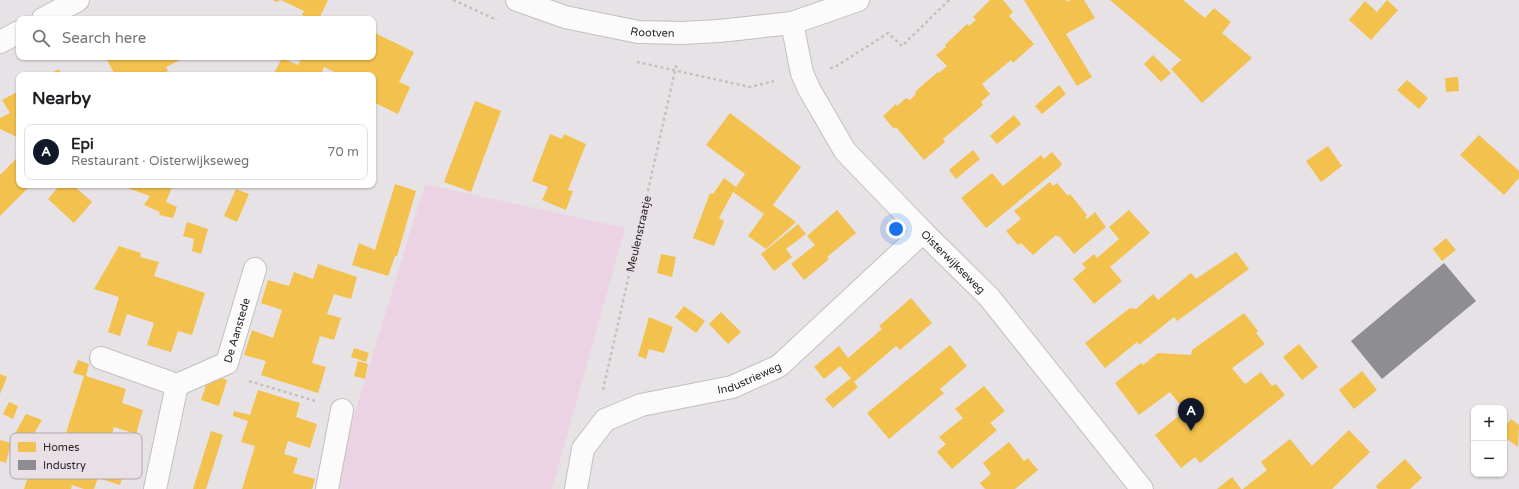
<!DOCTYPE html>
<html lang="en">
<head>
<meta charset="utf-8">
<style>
	body { margin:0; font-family:"Varela Round",sans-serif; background:#f2f2f2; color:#202124 }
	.controls { position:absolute; right:12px; bottom:12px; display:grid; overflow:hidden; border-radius:8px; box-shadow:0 1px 3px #0004 }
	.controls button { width:36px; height:36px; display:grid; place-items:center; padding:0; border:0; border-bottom:1px solid #e0e0e0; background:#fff; color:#202124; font:20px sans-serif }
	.you { position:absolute; left:896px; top:229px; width:14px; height:14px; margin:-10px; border:3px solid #fff; border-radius:50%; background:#1a73e8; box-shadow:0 0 0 6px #1a73e833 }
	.badge { display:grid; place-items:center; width:26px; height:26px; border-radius:50%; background:#111827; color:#fff; font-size:13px; font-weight:700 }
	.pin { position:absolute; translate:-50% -33px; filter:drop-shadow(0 1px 2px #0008) }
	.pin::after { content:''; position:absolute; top:21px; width:14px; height:12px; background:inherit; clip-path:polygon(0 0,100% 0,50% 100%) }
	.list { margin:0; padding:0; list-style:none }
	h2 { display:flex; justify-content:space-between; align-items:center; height:52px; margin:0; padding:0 16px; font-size:17px }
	h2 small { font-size:13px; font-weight:400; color:#757577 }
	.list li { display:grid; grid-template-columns:26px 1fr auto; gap:12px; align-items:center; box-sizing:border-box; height:56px; margin:0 8px 8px; padding:0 8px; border:1px solid #e0e0e0; border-radius:8px }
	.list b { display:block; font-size:15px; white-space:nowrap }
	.list p { margin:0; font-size:13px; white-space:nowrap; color:#757577 }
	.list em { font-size:13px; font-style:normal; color:#757577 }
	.icon { flex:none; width:22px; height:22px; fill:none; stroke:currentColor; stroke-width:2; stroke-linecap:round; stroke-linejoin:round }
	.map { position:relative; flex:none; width:1519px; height:489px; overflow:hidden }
	.search { position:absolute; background:#fff; box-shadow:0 1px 3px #0004; left:16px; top:16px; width:360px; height:44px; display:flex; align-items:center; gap:10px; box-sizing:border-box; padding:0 14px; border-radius:8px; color:#757577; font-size:15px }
	.panel { position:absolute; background:#fff; box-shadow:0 1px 3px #0004; left:16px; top:72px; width:360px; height:116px; border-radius:8px }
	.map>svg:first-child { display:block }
	.green { fill:#ebd3e3 }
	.homes { fill:#f2c14e }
	.industry { fill:#8d8d92 }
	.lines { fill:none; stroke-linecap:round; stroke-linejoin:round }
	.minor-casing { stroke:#c3bfc1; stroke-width:24 }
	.tertiary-casing { stroke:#c3bfc1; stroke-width:24 }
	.path { stroke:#c3c2c3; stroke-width:2.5; stroke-dasharray:3 3; stroke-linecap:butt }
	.minor { stroke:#fbfbfb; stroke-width:22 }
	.tertiary { stroke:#fbfbfb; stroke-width:22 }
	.labels { text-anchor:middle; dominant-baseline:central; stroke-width:4; stroke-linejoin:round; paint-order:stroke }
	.street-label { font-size:11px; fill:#292628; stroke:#e9e0e6 }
	.key { fill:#e9e0e6; stroke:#afa8ad; stroke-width:1 }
	.key-label { font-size:11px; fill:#292628 }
</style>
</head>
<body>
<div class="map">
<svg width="1519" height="489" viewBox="0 0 1519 489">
	<rect width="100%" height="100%" fill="#e7e2e5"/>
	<path class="green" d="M425,184L625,228L552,489H344L332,487Z"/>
	<path class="homes" d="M273,0H328L319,19H309L302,15L304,11L283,1L280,0L277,2Z
		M990,0H1003L1013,12L1009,16L1034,44L1013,63L1011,60L982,84L990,94L981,102L983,105L943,139L945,142L924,160L896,127L894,129L883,116L896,104L897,106L906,98L910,100L916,94L915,92L926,82L938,72L939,73L947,66L936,55L946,47L945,45L967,24L969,26L976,20L973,17Z
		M1024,0H1066L1067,2L1070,0H1084L1095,18L1066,34L1092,77L1077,86Z
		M1110,0H1183L1205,18L1214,8L1231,22L1222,33L1252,58L1202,103L1171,69L1181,60Z
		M1387,0L1398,10L1371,40L1349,20L1365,1L1377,12Z
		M373,32L414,52L399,82L410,87L398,114L373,102V75H341L324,67L321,75H273L282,58L298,65L302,57H373Z
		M1153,55L1171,73L1161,82L1144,64Z
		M112,57H181L180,60L166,67L168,71L161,75H115L107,60Z
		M59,69L62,75H48Z
		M1458,77L1459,91L1446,92L1445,78Z
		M1407,80L1428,98L1419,109L1397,90Z
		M1059,85L1066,94L1042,114L1035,106Z
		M19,91V138L0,129V118L10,113L2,100Z
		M475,101L501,111L471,192L444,182Z
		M730,113L801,167L773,205L796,222L766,249L748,236L764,214L733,192L719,218L724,221L714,246L693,238L710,193L713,194L724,178L736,187L745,174L706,145Z
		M1014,115L1021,124L997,144L990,136Z
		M550,134L562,139L564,134L586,144L568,190L573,191L566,210L542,200L548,187L532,181Z
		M1479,135L1519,171V178L1504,195L1460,155Z
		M1328,146L1342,166L1321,182L1306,161Z
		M973,150L980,159L956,179L949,170Z
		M1052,152L1062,164L1059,168L986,228L961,198L992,173L1003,186L1041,155L1044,159Z
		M19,156V185H31L0,216V175Z
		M1050,182L1053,186L1057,183L1068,196L1070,194L1087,215L1085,217L1087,219L1095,212L1106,227L1074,254L1059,236L1058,237L1056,235L1033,255L1021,243L1018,245L1006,231L1021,219L1014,211Z
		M395,184L416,191L397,256H395L388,276L352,265L359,243L375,250Z
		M60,185H73L92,202L74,223L48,199Z
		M119,185H173L166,202L177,207L173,218L159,215L160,212L144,205L150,196Z
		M236,189L249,194L237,222L224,216Z
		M837,210L856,233L827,257L829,259L804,280L791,264L815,245L807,236Z
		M1129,210L1150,233L1110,267L1122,281L1094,304L1073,279L1086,268L1082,264L1094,254L1097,258L1119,239L1109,227Z
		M187,222L208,229L201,254L192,251L194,239L183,236Z
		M798,224L806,234L786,249L792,257L774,271L761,254Z
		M1446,238L1456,250L1442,261L1433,249Z
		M119,246L141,253L140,257L159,262L154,276L205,293L192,335L178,331L171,352L147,345L154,323L127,314L120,336L108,332L119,297L94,289Z
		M1236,252L1249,269L1177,321L1174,317L1139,345L1137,342L1105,368L1085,343L1130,308L1136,309L1153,294L1158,300L1191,273L1196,279Z
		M661,254L676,257L672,277L657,273Z
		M318,264L357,277L351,299L334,294L327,314L341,318L334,340L320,336L312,363L326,367L318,393L261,375L266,361L244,355L252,330L273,338L282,310L261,303L268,280L289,286L294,272L313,279Z
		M911,298L932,323L900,350L896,346L854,382L858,387L833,408L825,399L851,378L840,366L824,379L814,367L839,346L848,358L882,329L879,326Z
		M684,306L705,321L696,333L675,317Z
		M721,312L741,332L728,344L709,324Z
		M1244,313L1258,331L1256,333L1265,344L1232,368L1245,384L1261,372L1272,386L1276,384L1285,395L1200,463L1195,457L1181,468L1155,435L1185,411L1170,392L1139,415L1115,383L1141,363L1143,365L1158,353L1191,355L1192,350Z
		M649,317L673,327L664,353L649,349L646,359L638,356Z
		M1299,344L1318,367L1302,380L1283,357Z
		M950,345L967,366L940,389L944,393L889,439L867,413Z
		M354,348L369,353L366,362L351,357Z
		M78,360L89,364L86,376L126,389L122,403L143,410L136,434L114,427L106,454L127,461L120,485L98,478L94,489H84L72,485L71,489H24L30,471L52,477L84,376L73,373Z
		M358,361L368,364L365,379L354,376Z
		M1362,371L1377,390L1354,409L1339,390Z
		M0,374L7,377L0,394Z
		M216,376L227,380L219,406L201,400L208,380Z
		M984,386L1005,411L990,423L997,430L952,469L937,452L946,444L939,437L963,418L955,409Z
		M258,390L300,403L296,417L317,424L310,448L288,441L284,454L298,458L293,473L315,479L312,489H242L255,446L241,442L248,421L233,416L234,411L250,415Z
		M9,402L18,406L13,419L3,414Z
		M26,414L42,420L28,444L12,439Z
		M1511,419L1519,425L1518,447L1504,437V428Z
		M1349,430L1370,452L1332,489H1243L1267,470L1261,462L1290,439L1312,466Z
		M211,431L223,435L206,489H193Z
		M0,440L11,443L6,463L0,461Z
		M1009,442L1024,461L1028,458L1038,470L1015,489H985L980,483L991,474L983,463Z
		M1405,459L1422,478L1410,489H1378L1376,486Z
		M1232,477L1241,489H1217Z"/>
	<path class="industry" d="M1444,263L1476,301L1382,379L1351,341Z"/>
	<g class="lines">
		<g class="minor-casing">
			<g id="minor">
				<path d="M43,19L78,0"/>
				<path id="s1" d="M792,23L802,73L809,89L845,151L923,232L989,297L1142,489"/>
				<path d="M0,42L19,32"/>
				<path d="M101,358L177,385"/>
				<path id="s2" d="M155,489L177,385L227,363L255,269"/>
				<path d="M327,489L342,410"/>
				<path id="s3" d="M576,489L583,449L605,420L641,405L732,387L779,366L923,232"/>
			</g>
		</g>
		<g class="tertiary-casing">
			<g id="tertiary">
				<path id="s4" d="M517,0L565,17L638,32L682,33L719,31L792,23L858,0"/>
			</g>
		</g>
		<path class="path" d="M453,0L497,20
			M637,62L750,87L774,81
			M830,68L835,67L888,33L902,46L949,0
			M249,381L315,401
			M603,390L677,62"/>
		<use href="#minor" class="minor"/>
		<use href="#tertiary" class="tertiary"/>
	</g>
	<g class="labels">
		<g class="street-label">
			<text stroke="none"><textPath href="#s4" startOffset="140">Rootven</textPath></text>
			<text transform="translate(639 234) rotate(-77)">Meulenstraatje</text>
			<text stroke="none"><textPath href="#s1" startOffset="295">Oisterwijkseweg</textPath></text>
			<text stroke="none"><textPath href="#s2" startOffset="195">De Aanstede</textPath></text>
			<text stroke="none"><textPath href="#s3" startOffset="228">Industrieweg</textPath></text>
		</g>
	</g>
	<rect x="10" y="433" width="132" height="46" rx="6" class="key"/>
	<rect x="18" y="442" width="18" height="10" fill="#f2c14e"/>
	<rect x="18" y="460" width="18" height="10" fill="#8d8d92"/>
	<g class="key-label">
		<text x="43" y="451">Homes</text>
		<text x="43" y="469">Industry</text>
	</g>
</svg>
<div class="controls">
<button>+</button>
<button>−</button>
</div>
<div class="you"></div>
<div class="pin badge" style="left:1191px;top:431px">A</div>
<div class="search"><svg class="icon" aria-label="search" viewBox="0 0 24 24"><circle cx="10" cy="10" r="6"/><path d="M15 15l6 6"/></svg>Search here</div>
<section class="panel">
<h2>Nearby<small></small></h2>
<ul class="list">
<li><span class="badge">A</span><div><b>Epi</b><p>Restaurant · Oisterwijkseweg</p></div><em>70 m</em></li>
</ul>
</section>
</div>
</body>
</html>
